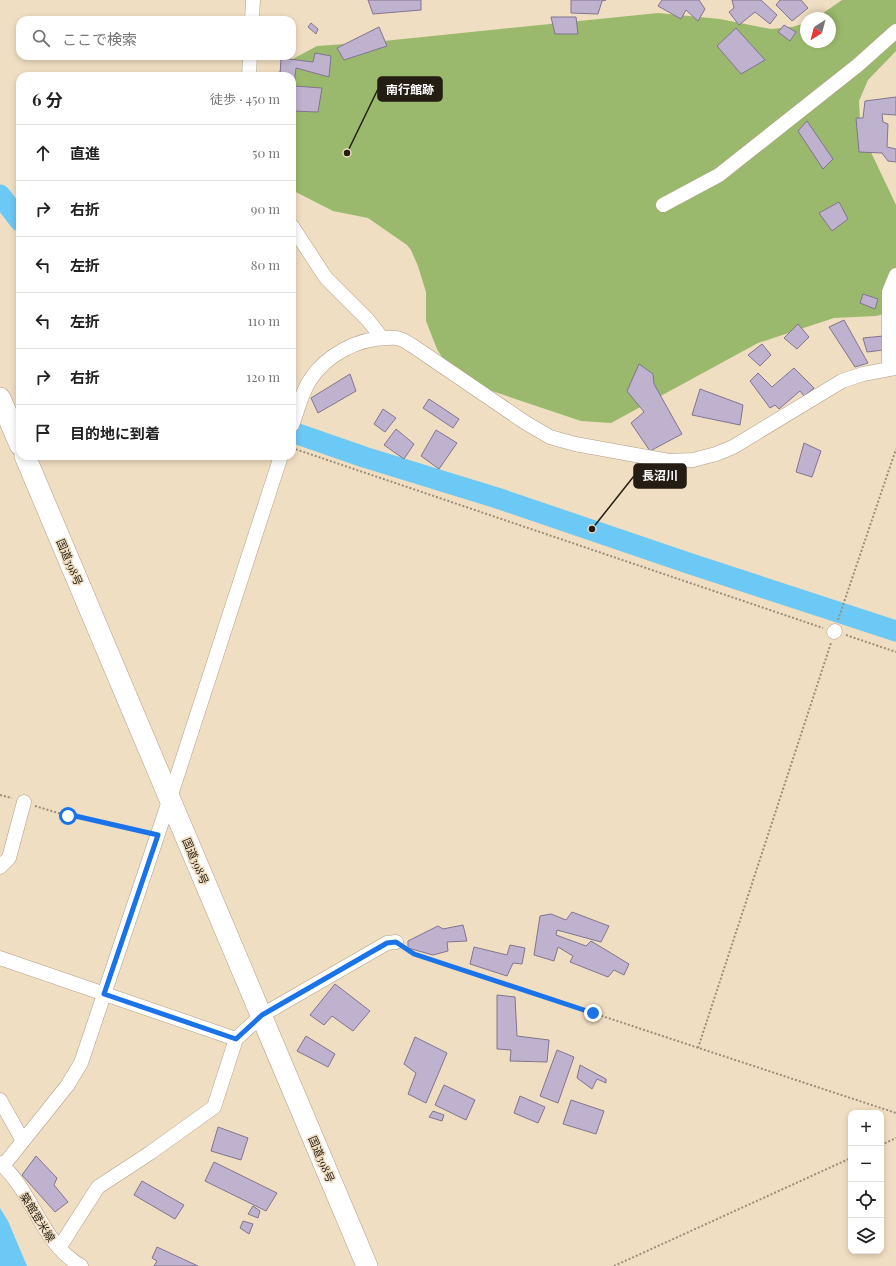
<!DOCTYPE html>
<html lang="ja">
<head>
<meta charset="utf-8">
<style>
	body { margin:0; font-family:"Playfair Display","Noto Sans JP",serif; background:#f2f2f2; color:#222 }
	.controls { position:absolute; right:12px; bottom:12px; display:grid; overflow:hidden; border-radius:8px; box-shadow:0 2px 6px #0003 }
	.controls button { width:36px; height:36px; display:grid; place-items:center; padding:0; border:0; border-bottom:1px solid #e0e0e0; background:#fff; color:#222; font:20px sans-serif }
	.compass { position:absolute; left:800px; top:12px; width:36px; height:36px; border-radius:50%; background:#fff; box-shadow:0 2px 6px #0003; rotate:216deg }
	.stop { position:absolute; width:12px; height:12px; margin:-9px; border:3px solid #1a73e8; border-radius:50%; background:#fff }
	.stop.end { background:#1a73e8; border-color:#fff; box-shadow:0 1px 4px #0008 }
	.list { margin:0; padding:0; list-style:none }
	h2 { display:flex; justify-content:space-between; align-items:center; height:52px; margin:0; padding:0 16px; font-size:17px }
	h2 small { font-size:13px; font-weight:400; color:#767676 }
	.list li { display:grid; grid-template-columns:26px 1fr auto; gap:12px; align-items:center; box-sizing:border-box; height:56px; padding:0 16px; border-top:1px solid #e0e0e0 }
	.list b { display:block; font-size:15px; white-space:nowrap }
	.list em { font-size:13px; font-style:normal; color:#767676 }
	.icon { flex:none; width:22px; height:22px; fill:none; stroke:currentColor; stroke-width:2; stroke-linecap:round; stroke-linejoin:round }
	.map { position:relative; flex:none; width:896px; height:1266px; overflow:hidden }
	.search { position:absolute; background:#fff; box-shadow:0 2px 6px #0003; left:16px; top:16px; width:280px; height:44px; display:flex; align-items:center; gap:10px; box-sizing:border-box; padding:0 14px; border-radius:12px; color:#767676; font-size:15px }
	.panel { position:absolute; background:#fff; box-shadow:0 2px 6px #0003; left:16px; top:72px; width:280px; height:388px; border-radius:12px }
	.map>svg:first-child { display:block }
	.forest { fill:#9bb96c }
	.water { fill:#6cc8f5 }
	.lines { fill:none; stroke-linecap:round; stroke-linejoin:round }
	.river { stroke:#6cc8f5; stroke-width:21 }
	.building { fill:#bfb2ce; stroke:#81748f }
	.minor-casing { stroke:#b09f85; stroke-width:15 }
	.highway-casing { stroke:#b09f85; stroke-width:22 }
	.path { stroke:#9b8d79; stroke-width:2; stroke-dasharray:2 2; stroke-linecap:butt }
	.minor { stroke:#fff; stroke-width:14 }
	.highway { stroke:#fff; stroke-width:21 }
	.route { stroke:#1a73e8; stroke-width:5 }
	.labels { text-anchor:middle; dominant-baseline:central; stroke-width:3; stroke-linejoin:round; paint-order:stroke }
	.street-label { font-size:11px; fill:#241d13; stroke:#f0dec2 }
	.leader { fill:none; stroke:#241d13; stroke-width:1.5 }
	.callout-dot { fill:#241d13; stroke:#f0dec2; stroke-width:1.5 }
	.callout { fill:#241d13; stroke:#241d13; stroke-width:1.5 }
	.callout-label { font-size:12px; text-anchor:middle; font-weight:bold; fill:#fff }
</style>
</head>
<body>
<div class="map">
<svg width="896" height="1266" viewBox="0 0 896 1266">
	<rect width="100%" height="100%" fill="#f0dec2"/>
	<path class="forest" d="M842,0H896V51L868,80L859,101L860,121L870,150L896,205V311L876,316L834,318L758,343L611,423L581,421L468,383L449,369L437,349L426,321V292L418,266L411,250L407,245L368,218L333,211L292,190V76H276L285,63L317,46L374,42L658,13L720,19L771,29L792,27L806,23V42H830V18H816Z"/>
	<path class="water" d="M0,1208L8,1221L27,1266H0Z"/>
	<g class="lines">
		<path class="river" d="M0,195L20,221
			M292,432L364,457L497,498L688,563L896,631"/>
	</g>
	<path class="building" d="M368,0H421V10L373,14Z
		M571,0H606L602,1L598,14L571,13Z
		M662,0H699L705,9L698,21L686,10L681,19L658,6Z
		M732,0H761L777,15L770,24L755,12L739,25L729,12L734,8Z
		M780,0H801L808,8L792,21L776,5Z
		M551,17H576L578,34H555Z
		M311,23L318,29L316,34L308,27Z
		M784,25L796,32L790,41L778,32Z
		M379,27L387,46L344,60L337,48Z
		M736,28L765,60L741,74L717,46Z
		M315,53L331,56L329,77L296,68L294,86L322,88L318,112L292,111V76H280L281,58L313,62Z
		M896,97V115L882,114L883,122L888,124L887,147L896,149V162L888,161L882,153L859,152L856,118H863L865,101Z
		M807,121L833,159L823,169L798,131Z
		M839,202L848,219L832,231L819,213Z
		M863,294L878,299L875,309L860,303Z
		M844,320L868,363L855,367L829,327Z
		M798,324L809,337L797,349L784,338Z
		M883,336V350L867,352L863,338Z
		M762,344L771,355L760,366L748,355Z
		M639,364L653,374L654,384L682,434L650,451L631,423L644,412L627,391Z
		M794,368L814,388L804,396L800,391L779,409L775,405L770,408L750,381L758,373L772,387Z
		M350,374L356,391L318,413L311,398Z
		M700,389L743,405L740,425L692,415Z
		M429,399L459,419L453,428L423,408Z
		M383,409L396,418L385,432L374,424Z
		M396,429L414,444L404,459L384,445Z
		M436,430L457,443L439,469L421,456Z
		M804,443L821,451L812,477L796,472Z
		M572,912L609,926L601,942L557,930L556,935L586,946L591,941L629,964L624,975L614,970L608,977L570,962L573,956L558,947L554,961L534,955L540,916L551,914L566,920Z
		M463,925L467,941L447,942L448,951L433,955L408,948V941L438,926L443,929Z
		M510,945L525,948L522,964L513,963L507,976L470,964L474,947L507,955Z
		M335,984L370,1011L353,1031L332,1016L324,1025L310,1015Z
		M497,995L515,997L517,1036L549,1040L547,1062L510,1061L511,1050L497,1049Z
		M306,1036L335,1054L328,1067L297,1051Z
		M415,1037L447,1053L426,1103L408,1094L416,1073L404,1064Z
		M557,1050L574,1057L558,1103L540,1096Z
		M580,1065L606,1079V1083L597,1079L592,1089L577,1078Z
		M444,1085L475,1100L466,1120L435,1105Z
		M520,1096L545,1107L538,1123L514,1113Z
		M571,1100L604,1111L596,1134L563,1124Z
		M433,1111L444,1115L442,1121L429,1117Z
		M218,1127L248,1138L241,1160L211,1151Z
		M36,1156L57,1178L54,1185L68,1202L55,1212L22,1175Z
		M214,1162L277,1193L266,1211L205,1181Z
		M142,1181L184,1205L175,1219L134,1195Z
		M253,1206L260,1211L258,1218L248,1214Z
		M243,1221L253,1224L249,1234L240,1228Z
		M157,1247L198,1266H154L157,1261L152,1258Z"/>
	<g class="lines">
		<g class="minor-casing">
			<path id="minor" d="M252,20L253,0
				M249,76L250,56
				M663,205L719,175L858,65L896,31
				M292,226L326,278L368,320L382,338
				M889,369V292L896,275
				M292,425C298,411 301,393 310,380C326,355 358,338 388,338C392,338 396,337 400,339C405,340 409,344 413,346L526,423L550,437L575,444L669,461L693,460L716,454L733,447L842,381L863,374L896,368
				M834,632L835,631
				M0,867L9,858L24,802
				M0,958L236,1039
				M0,1100L23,1141
				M0,1163C33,1192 41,1243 81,1266
				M3,1166L67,1086L81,1063L170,798L281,456
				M59,1248L98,1187L150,1153L214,1107L236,1039L262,1015L387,943L396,942"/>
		</g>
		<g class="highway-casing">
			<path id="highway" d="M0,398L20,445
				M25,456L367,1266"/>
		</g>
		<path class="path" d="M292,448L823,628
			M838,620L896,449
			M846,635L896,652
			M0,795L12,798
			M35,806L68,816L71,815L146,832
			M405,948L414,954L896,1113
			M698,1048L831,643
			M881,1145L896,1138
			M614,1266L851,1158"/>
		<use href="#minor" class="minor"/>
		<use href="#highway" class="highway"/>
	</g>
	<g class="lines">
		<path class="route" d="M68,816L71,815L158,835L104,994L236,1039L262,1015L387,943L396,942L414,954L593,1013"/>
	</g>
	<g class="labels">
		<g class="street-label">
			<text transform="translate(70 562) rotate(67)">国道398号</text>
			<text transform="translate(196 861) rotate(67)">国道398号</text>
			<text transform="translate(322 1159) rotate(67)">国道398号</text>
			<text transform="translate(38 1217) rotate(58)">築館登米線</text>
		</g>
	</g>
	<path class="leader" d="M347 153L378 89M592 529L634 476"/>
	<g class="callout-dot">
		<circle cx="347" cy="153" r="4"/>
		<circle cx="592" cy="529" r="4"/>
	</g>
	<g class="callout">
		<rect x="378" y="77" width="64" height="24" rx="4"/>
		<rect x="634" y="464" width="52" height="24" rx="4"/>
	</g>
	<g class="callout-label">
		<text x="410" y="94">南行館跡</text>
		<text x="660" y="480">長沼川</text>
	</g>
</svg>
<div class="controls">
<button>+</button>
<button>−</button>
<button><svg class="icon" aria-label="locate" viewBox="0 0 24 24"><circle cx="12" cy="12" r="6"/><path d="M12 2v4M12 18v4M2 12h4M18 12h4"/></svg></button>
<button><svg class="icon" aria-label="layers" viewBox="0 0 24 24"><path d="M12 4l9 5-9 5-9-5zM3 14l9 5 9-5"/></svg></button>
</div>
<svg class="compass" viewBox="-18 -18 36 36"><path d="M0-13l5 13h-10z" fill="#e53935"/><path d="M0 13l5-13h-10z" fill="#767676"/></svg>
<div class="stop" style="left:68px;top:816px"></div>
<div class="stop end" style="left:593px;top:1013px"></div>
<div class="search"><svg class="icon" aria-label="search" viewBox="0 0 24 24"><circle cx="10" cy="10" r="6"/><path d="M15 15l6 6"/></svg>ここで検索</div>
<section class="panel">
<h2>6 分<small>徒歩 · 450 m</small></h2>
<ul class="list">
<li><svg class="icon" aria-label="ahead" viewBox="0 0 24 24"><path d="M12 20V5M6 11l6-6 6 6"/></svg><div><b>直進</b></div><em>50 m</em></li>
<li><svg class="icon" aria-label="right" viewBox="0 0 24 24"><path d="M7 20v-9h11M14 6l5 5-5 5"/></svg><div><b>右折</b></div><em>90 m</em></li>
<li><svg class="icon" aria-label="left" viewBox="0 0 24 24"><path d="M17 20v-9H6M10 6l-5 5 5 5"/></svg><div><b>左折</b></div><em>80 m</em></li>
<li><svg class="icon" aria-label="left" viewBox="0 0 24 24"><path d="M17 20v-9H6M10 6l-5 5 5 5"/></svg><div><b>左折</b></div><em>110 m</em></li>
<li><svg class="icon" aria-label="right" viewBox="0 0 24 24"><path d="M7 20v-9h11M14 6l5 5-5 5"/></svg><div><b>右折</b></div><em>120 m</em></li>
<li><svg class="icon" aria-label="arrive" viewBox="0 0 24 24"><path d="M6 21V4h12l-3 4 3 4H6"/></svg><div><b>目的地に到着</b></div></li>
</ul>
</section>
</div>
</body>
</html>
